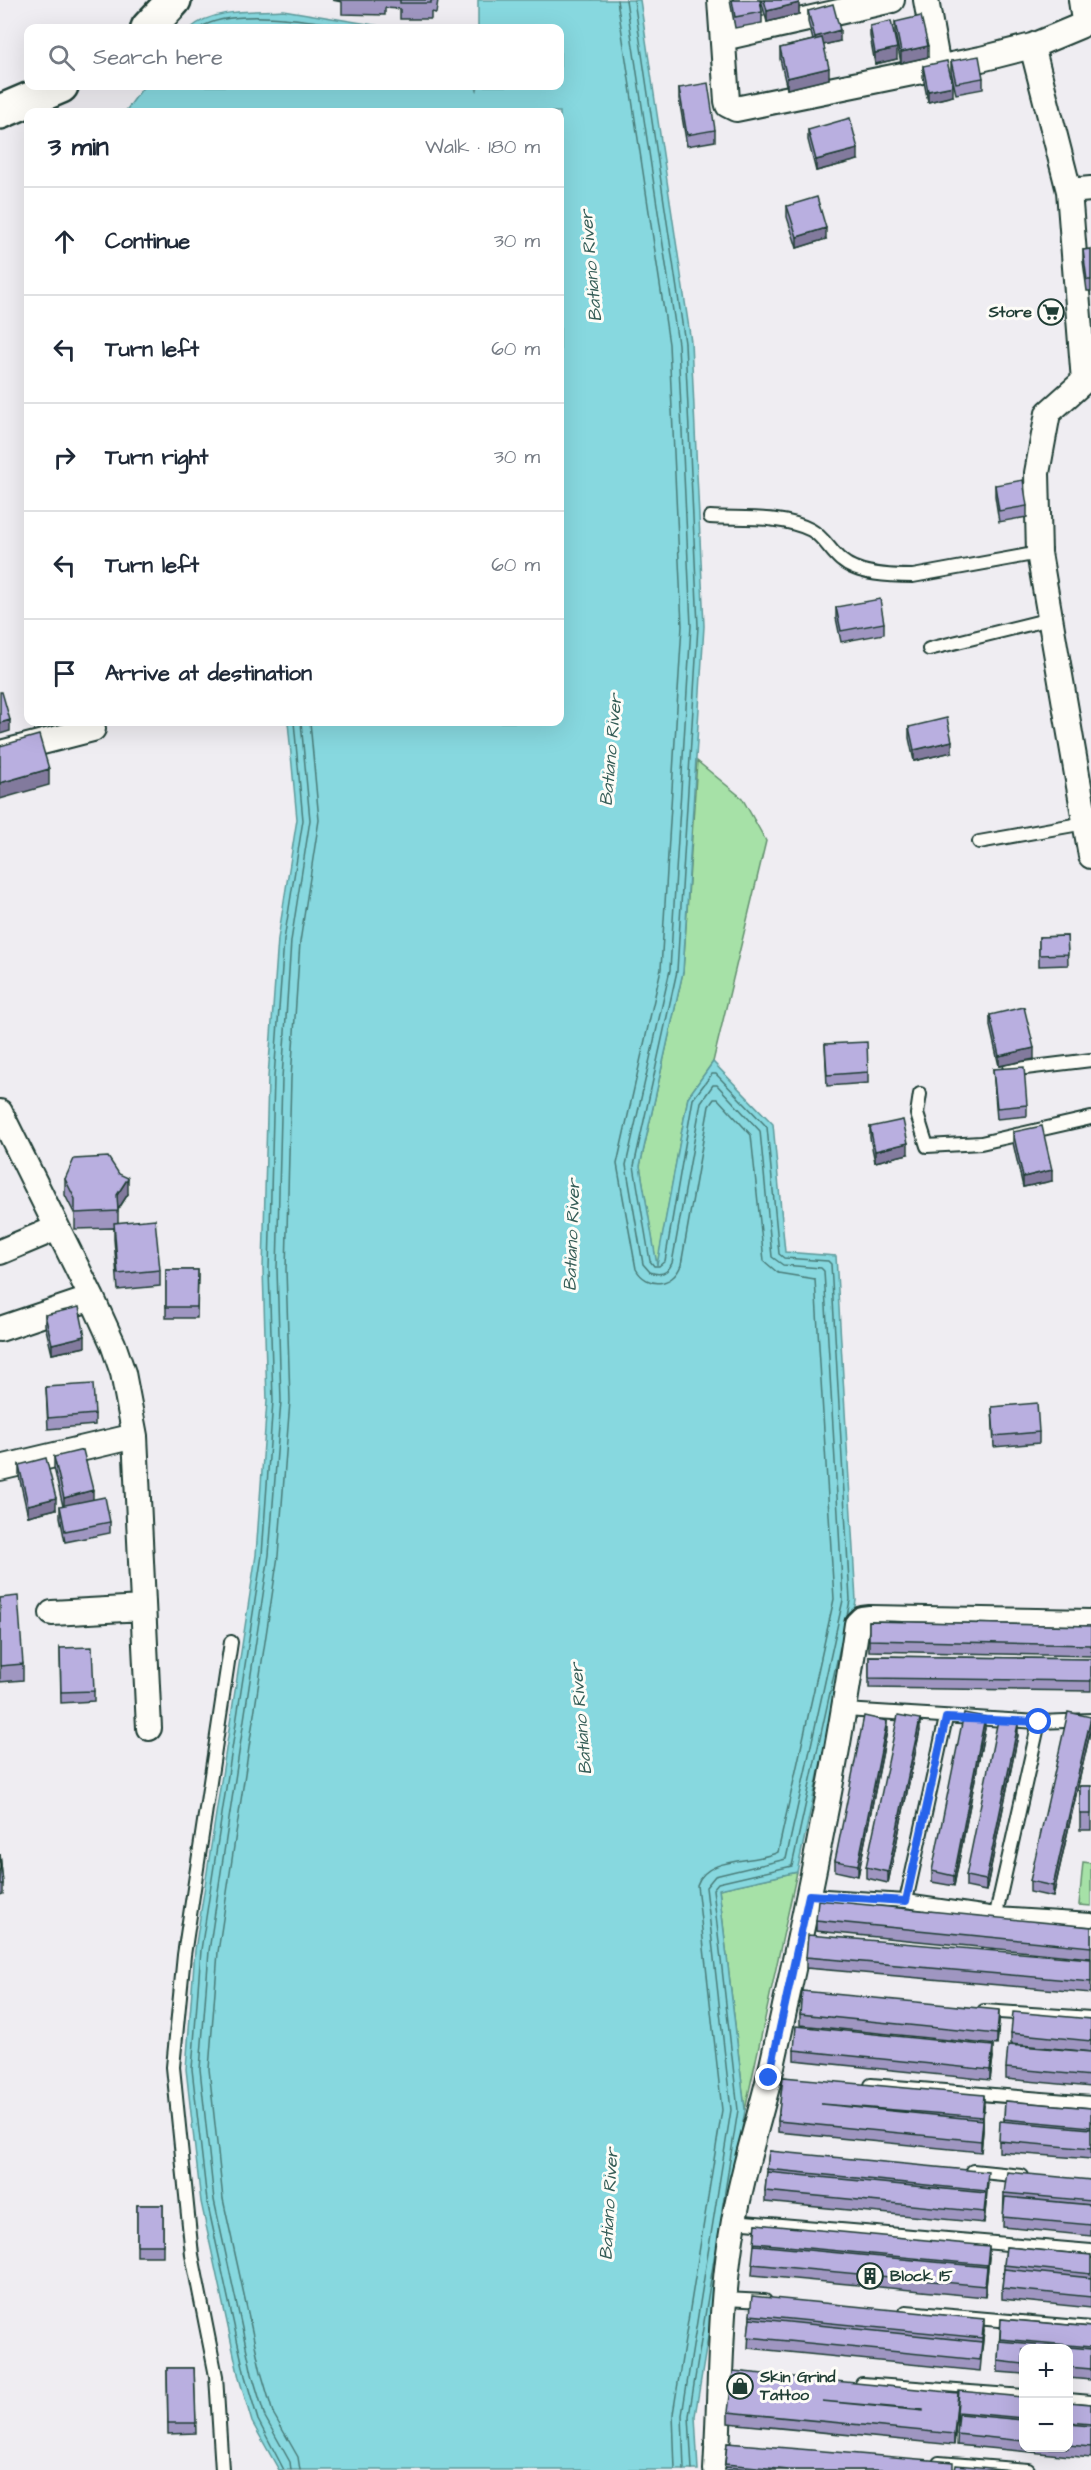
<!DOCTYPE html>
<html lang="en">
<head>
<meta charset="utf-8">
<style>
	body { margin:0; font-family:"Architects Daughter",sans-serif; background:#f6f6f7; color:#1f2937 }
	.controls { position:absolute; right:18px; bottom:18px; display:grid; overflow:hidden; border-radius:12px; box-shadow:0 6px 24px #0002 }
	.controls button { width:54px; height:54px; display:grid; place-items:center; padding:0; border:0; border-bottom:2px solid #e0e1e3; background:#fff; color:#1f2937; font:30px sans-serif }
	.stop { position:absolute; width:18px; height:18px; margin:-14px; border:4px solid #2563eb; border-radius:50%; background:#fff }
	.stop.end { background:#2563eb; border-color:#fff; box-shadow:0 2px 6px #0008 }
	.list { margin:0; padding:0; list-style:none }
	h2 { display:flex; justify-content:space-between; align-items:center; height:78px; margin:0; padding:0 24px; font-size:26px }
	h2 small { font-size:20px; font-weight:400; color:#747a83 }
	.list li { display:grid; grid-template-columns:39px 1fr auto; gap:18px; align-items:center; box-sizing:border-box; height:108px; padding:0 24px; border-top:2px solid #e0e1e3 }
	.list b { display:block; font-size:22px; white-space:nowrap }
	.list em { font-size:20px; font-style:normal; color:#747a83 }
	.icon { flex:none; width:33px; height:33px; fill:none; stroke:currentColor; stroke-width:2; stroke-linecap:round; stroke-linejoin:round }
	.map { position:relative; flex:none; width:1091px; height:2470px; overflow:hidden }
	.search { position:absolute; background:#fff; box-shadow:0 6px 24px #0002; left:24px; top:24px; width:540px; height:66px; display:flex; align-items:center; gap:15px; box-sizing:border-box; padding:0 21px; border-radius:12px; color:#747a83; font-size:22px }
	.panel { position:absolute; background:#fff; box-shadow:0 6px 24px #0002; left:24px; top:108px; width:540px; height:618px; border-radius:12px }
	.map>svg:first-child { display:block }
	.green { fill:#a6e1a7; stroke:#628f6e; stroke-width:1.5 }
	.water { fill:#87d8df; stroke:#5d9a9b; stroke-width:1.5 }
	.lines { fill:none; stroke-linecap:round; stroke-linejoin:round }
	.shore { stroke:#497b78; stroke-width:1.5 }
	.lane-casing { stroke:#1f3d34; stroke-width:16 }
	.street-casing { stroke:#1f3d34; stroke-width:28 }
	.secondary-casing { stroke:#1f3d34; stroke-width:38 }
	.lane { stroke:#fdfcf7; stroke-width:12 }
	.street { stroke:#fdfcf7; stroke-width:24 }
	.secondary { stroke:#fdfcf7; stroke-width:33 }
	.wall { fill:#9f96c1; stroke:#1f3d34; stroke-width:1.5 }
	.shaded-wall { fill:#827a9d; stroke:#1f3d34; stroke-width:1.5 }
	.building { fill:#b9afe0; stroke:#1f3d34; stroke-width:1.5; fill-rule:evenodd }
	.route { stroke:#2563eb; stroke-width:8 }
	.labels { text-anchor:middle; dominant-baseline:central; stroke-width:6; stroke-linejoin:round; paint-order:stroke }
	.poi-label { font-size:16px; font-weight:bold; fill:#1f3d34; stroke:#fdfcf7; text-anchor:start }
	.water-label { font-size:18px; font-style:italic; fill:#345c56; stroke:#fdfcf7 }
</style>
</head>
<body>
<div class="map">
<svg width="1091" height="2470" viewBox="0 0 1091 2470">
	<rect width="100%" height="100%" fill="#efedf2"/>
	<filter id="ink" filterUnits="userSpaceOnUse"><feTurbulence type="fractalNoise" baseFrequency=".0167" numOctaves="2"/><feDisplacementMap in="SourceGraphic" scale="12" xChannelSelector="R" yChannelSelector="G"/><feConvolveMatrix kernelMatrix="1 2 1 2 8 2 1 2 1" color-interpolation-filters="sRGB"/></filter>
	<g filter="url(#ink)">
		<path class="green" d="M697,761L742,798L766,841L713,1062L688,1097L657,1268L640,1166L683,972Z
			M1083,1862L1091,1863V1906L1079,1905Z
			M797,1872L745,2110L719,1889Z"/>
		<path class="water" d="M478,0H640L691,342L704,626L683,972L640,1166L657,1265L688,1097L713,1062L773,1124L785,1252L836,1256L856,1601L797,1872L719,1889L745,2110L695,2416L698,2470H279L252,2422L239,2378L201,2202L186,2069L195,1950L256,1555L267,1401L263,1269L268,1077L278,939L297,819L288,722H560V112H125L144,86H475L477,90L478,86H560V28H478Z
			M283,10L386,27L395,28H191C214,8 253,12 283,10Z"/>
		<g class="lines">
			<path class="shore" d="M617,0L669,344L682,626L661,969L617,1164L636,1269C647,1289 673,1287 681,1265L709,1106L714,1099H718L751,1135L764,1261L778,1273L815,1279L834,1599L778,1852C755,1864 707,1855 697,1885L722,2110L673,2414L675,2470
				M626,0L678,344L691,626L670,970L626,1165L643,1264L650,1272C660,1276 668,1273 672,1263L701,1102L713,1085H717L760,1131L772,1257L783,1265L821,1268L824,1271L843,1600L786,1859L715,1876L706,1887L731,2110L682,2415L684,2470
				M634,0L685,343L698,626L677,971L634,1166L650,1261L654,1266H659L665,1261L693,1099L712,1074H716L767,1127L779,1254L784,1258L828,1261L831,1264L850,1600L847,1616
				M200,28C232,6 321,22 359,28
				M222,28L282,23L313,28
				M722,2210L738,2110L713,1889L718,1883L792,1866L840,1647
				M284,2470L258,2420L245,2376L207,2201L192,2069L201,1950L262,1555L273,1401L269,1269L274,1077L284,940L303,820L294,722
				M291,2470L290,2462L265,2417L252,2374L214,2200L200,2069L209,1951L269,1555L281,1401L277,1269L282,1078L291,941L310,820L301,722
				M300,2470L298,2457L273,2413L261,2372L223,2199L209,2069L218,1952L278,1556L290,1401L286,1269L291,1078L300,942L319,820L310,722
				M692,2470L689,2416L715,2253"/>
			<g class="lane-casing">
				<path id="lane" d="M710,517C742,519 782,515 811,530C824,537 830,551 841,560C858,575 891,576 913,576L1039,553
					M929,649L1050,619
					M979,842L1085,823
					M1009,1070L1091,1060
					M920,1094L917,1114L927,1146L981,1143L1091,1118
					M845,1710L1039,1722L1091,1720
					M809,1895L906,1901L996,1914L1091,1920
					M906,1901L946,1718
					M996,1914L1039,1722
					M984,2011L1091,2018
					M871,2085L1091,2103
					M973,2171L1022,2176
					M733,2221L1091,2251
					M725,2299L765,2301
					M906,2312L1091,2328
					M862,2384L1024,2396
					M1068,2400L1091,2402
					M939,2463L1028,2470
					M222,2470L216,2376L192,2255L173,2067L184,1955L231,1642"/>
			</g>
			<g class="street-casing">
				<path id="street" d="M720,0L727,101L728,105L736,109L981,59L1032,46
					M926,0L938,67
					M1081,0L1084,21L1080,26L1032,46L1069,191L1084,381L1048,413L1037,473L1039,553L1091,856
					M723,38L892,0
					M1069,191L1091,189
					M0,753L93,729
					M0,1112L92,1298L0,1329
					M0,1252L57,1228
					M92,1298L113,1344L123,1373L135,1436L149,1728
					M0,1468L135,1436
					M52,1613L143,1608
					M716,2470C721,2387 719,2303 734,2221C743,2168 760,2118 772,2066C804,1920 836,1773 857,1624L862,1619L870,1618L1091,1622"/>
			</g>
			<g class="secondary-casing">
				<path id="secondary" d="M148,28L174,0
					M0,112L61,86"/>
			</g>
			<use href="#lane" class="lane"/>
			<use href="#street" class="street"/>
			<use href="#secondary" class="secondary"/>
		</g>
		<path class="wall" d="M332,0H438L436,13L431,12V19H400V9L385,8V15L342,14V2Z
			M730,0H760L762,12V23L735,28Z
			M761,0H798L799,14L767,22Z
			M808,11L840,41L823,45L829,79L787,89L780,59V48L813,40L808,22Z
			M895,22L928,57L901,63L895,33Z
			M870,26L897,59L875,64L870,36Z
			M951,61L983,78V89L956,94L951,72Z
			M923,66L953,96L928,102L923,77Z
			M679,88L715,130V141L687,146L679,99Z
			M808,130L858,160L816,171L808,140Z
			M787,206L826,239L797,248L787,217Z
			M1091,249V291H1087L1083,261V250Z
			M995,485L1027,506V517L999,522L995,496Z
			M836,607L884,623V634L841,642L836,618Z
			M909,727L952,752L914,761L909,738Z
			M1067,936L1068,965L1039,966V937Z
			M990,1015L1034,1059L999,1066L990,1026Z
			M825,1044L868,1072V1083L827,1086Z
			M993,1069L1027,1105V1116L997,1119Z
			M870,1127L908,1154L875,1162L870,1138Z
			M1013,1132L1052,1181L1023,1187L1013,1143Z
			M65,1179L128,1194L118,1210V1222L160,1270V1286L118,1290L114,1239V1228L75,1229V1215L65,1195Z
			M166,1270H198L197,1318H166Z
			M45,1315L85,1347L52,1354L45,1325Z
			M46,1387L95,1414V1425L48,1429Z
			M992,1407L1039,1432V1443L994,1447Z
			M54,1457L93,1500L110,1522V1533L65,1542L60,1517V1506H63L54,1468Z
			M19,1465L56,1509L28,1516L19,1476Z
			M0,1598L23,1664V1680L0,1682Z
			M869,1621L1091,1626V1656L869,1651Z
			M60,1648L94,1691V1701L61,1703Z
			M869,1656L1091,1659V1691L869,1688Z
			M985,1728L954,1886L932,1882V1871Z
			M1091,1728L1053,1897L1030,1892V1881Z
			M920,1730L888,1883L866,1878V1867Z
			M887,1731L858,1876L835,1871V1861Z
			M1018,1735L986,1891L966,1887V1876Z
			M1080,1786H1091V1830H1080Z
			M0,1854L3,1884V1894L0,1895Z
			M816,1920L1091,1927V1958L816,1931Z
			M806,1957L1091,1959V1993L806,1968Z
			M800,2014L999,2021L997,2045L800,2025Z
			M1091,2019V2052L1011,2044V2033Z
			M794,2050L993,2057L990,2080L794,2060Z
			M1091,2052V2087L1006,2079V2068Z
			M783,2077L984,2106L983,2120V2131L981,2152L778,2132V2121Z
			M1005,2101L1091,2108V2159L999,2152V2141L1004,2122Z
			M769,2151L988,2183L984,2223L765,2202V2191Z
			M1091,2180V2236L1003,2227L1004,2193Z
			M137,2205H163V2256H137Z
			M756,2224L989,2257L985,2297L752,2275Z
			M1006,2247L1091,2255V2308L1002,2299V2288Z
			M750,2315L984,2330L980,2371L748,2348Z
			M1001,2319L1091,2327V2380L1068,2378V2349H1023V2374L998,2372V2361Z
			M167,2368H194L196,2433L168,2434Z
			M958,2393L954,2445L728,2423V2412Z
			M1023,2397V2448H1068V2402L1091,2404V2458L957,2445L958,2423L957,2412Z
			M727,2443L953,2470H724Z"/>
		<path class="shaded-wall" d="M799,3V14L767,22V11Z
			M840,30V41L815,47V37Z
			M928,46V57L901,63V52Z
			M897,48V59L875,64V53Z
			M829,68V79L787,89V78Z
			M953,86V96L928,102V91Z
			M858,149V160L816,171V160Z
			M826,228V239L797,248V237Z
			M10,720V731L0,734V723Z
			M952,741V752L914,761V750Z
			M49,769V785L0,799V783Z
			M1034,1048V1059L999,1066V1056Z
			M908,1143V1154L875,1162V1151Z
			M1052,1170V1181L1023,1187V1177Z
			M128,1178V1194L117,1211V1195Z
			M85,1336V1347L52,1354V1344Z
			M93,1490V1501L64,1509V1498Z
			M56,1498V1509L28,1516V1505Z
			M985,1717V1728L954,1886V1876Z
			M1091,1717V1728L1053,1897V1886Z
			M920,1719V1730L888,1883V1872Z
			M887,1721V1731L858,1876V1865Z
			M1018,1724V1735L986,1891V1880Z
			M999,2010V2021L997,2045V2034Z
			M993,2046V2057L990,2080V2070Z
			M984,2095V2106L982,2128V2117Z
			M983,2120V2131L981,2152V2141Z
			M986,2193V2204L984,2223V2212Z
			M989,2246V2257L985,2297V2286Z
			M984,2319V2330L982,2348V2338Z
			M958,2393V2404L954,2445V2434Z"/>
		<path class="building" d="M400,0H431V3H400Z
			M732,0H760L762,12L735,17Z
			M764,0H798L799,3L767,11Z
			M833,4L840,30L815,37L808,11Z
			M921,16L928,46L901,52L895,22Z
			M891,21L897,48L875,53L870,26Z
			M822,38L829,68L787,78L780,48Z
			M979,56L983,78L956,83L951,61Z
			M947,61L953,86L928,91L923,66Z
			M708,83L715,130L687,135L679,88Z
			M850,118L858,149L816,160L808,130Z
			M817,197L826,228L797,237L787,206Z
			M1091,249V280H1087L1083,250Z
			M1023,480L1027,506L999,511L995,485Z
			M880,599L884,623L841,631L836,607Z
			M0,692H2L10,720L0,723Z
			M947,718L952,741L914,750L909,727Z
			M39,735L49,769L0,783V746Z
			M1067,936L1068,954L1039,955V937Z
			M1024,1007L1034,1048L999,1056L990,1015Z
			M867,1042L868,1072L827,1075L825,1044Z
			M1024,1067L1027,1105L997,1108L993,1069Z
			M903,1120L908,1143L875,1151L870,1127Z
			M1042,1126L1052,1170L1023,1177L1013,1132Z
			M108,1157L119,1174L128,1178L117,1195L118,1211L75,1213V1199L65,1179L74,1159Z
			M155,1219L160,1270L118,1274L114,1223Z
			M166,1270H198L197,1307H166Z
			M79,1307L85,1336L52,1344L45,1315Z
			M93,1384L95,1414L48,1418L46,1387Z
			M1037,1403L1039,1432L994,1436L992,1407Z
			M83,1450L93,1490L64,1498L54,1457Z
			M46,1458L56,1498L28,1505L19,1465Z
			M105,1497L110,1522L65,1531L60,1506Z
			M18,1596L23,1664L0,1666V1598Z
			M869,1621L1091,1626V1645L869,1640Z
			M92,1647L94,1691L61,1692L60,1648Z
			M869,1656L1091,1659V1681L869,1678Z
			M1068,1712L1091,1717L1053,1886L1030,1881Z
			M964,1713L985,1717L954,1876L932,1871Z
			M898,1715L920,1719L888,1872L866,1867Z
			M864,1716L887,1721L858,1865L835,1861Z
			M998,1720L1018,1724L986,1880L966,1876Z
			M1080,1786H1091V1814H1080Z
			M0,1854L3,1884H0Z
			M818,1900L1091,1927V1947L816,1920Z
			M808,1935L1091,1959V1982L806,1957Z
			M802,1991L999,2010L997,2034L800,2014Z
			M1013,2012L1091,2019V2041L1011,2033Z
			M796,2026L993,2046L990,2070L794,2050Z
			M1008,2045L1091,2052V2076L1006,2068Z
			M783,2077L984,2095L982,2117L821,2104L983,2120L981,2141L778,2121Z
			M1005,2101L1091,2108V2127L1004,2119Z
			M1000,2121L1091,2129V2149L999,2141Z
			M769,2151L988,2172L986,2191L767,2169Z
			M767,2172L986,2193L984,2212L765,2191Z
			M1007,2172L1091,2180V2201L1004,2193Z
			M1005,2197L1091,2205V2225L1003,2217Z
			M137,2205H163V2245H137Z
			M756,2224L989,2246L987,2265L754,2243Z
			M754,2245L987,2267L985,2286L752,2264Z
			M1006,2247L1091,2255V2274L1004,2265Z
			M1004,2269L1091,2278V2297L1002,2288Z
			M752,2296L984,2319L982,2338L750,2315Z
			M750,2318L982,2342L980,2360L748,2337Z
			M1001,2319L1091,2327V2347L1000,2339Z
			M999,2341L1091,2349V2369L1068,2367V2349H1023V2364L998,2361Z
			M167,2368H194L196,2423H168Z
			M733,2371L958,2393L954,2434L728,2412ZM822,2401L923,2410V2411Z
			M959,2391L1023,2397V2418L957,2412Z
			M1068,2402L1091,2404V2424L1068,2422Z
			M959,2414L1023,2420V2441L957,2434Z
			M1068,2424L1091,2426V2447L1068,2445Z
			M727,2443L953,2462V2470H789L725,2464Z
			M956,2465L1013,2470H955Z
			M725,2467L761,2470H724Z"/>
	</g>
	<g class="lines" filter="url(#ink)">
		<path class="route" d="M769,2078L809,1895L906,1901L946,1718L1039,1722"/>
	</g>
	<defs>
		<g id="supermarket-ring" transform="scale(1.35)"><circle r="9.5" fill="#fdfcf7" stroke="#1f3d34" stroke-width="1.5"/><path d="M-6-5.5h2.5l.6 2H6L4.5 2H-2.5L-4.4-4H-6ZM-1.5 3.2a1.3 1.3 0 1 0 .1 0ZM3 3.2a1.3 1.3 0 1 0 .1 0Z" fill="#1f3d34"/></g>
		<g id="building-ring" transform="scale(1.35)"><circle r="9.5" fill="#fdfcf7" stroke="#1f3d34" stroke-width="1.5"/><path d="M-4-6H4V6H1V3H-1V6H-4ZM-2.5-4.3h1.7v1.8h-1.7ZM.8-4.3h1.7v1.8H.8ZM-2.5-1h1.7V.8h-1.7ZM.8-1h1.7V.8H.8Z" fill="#1f3d34"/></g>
		<g id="shop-ring" transform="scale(1.35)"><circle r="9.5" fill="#fdfcf7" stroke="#1f3d34" stroke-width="1.5"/><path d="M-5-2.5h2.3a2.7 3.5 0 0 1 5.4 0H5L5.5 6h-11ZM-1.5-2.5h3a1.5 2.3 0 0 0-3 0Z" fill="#1f3d34"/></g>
	</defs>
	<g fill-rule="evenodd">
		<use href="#supermarket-ring" x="1051" y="312"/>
		<use href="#building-ring" x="870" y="2276"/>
		<use href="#shop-ring" x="740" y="2386"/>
	</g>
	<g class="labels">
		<g class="poi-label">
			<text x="1032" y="312" text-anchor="end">Store</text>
			<text x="890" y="2276">Block 15</text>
			<text x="760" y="2377">Skin Grind<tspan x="760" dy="18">Tattoo</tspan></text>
		</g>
		<g class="water-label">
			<text transform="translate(591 266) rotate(-95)">Batiano River</text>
			<text transform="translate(611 750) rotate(-85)">Batiano River</text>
			<text transform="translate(572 1235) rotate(-88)">Batiano River</text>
			<text transform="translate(581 1719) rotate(-95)">Batiano River</text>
			<text transform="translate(609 2204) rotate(-87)">Batiano River</text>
		</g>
	</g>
</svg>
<div class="controls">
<button>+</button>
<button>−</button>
</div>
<div class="stop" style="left:1039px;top:1722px"></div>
<div class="stop end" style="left:769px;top:2078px"></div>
<div class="search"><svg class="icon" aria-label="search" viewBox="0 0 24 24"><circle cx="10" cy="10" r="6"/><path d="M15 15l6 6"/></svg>Search here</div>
<section class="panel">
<h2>3 min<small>Walk · 180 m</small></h2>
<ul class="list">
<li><svg class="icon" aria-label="ahead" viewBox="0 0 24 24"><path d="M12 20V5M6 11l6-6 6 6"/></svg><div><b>Continue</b></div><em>30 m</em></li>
<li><svg class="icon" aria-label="left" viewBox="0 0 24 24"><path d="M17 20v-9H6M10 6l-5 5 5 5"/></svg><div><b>Turn left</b></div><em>60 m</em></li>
<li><svg class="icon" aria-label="right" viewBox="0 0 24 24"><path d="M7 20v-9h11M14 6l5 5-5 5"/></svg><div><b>Turn right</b></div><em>30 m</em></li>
<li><svg class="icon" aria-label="left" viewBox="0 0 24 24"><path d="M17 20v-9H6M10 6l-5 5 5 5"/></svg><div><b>Turn left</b></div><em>60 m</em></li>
<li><svg class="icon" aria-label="arrive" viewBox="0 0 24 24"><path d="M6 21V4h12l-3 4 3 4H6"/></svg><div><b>Arrive at destination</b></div></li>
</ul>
</section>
</div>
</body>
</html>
